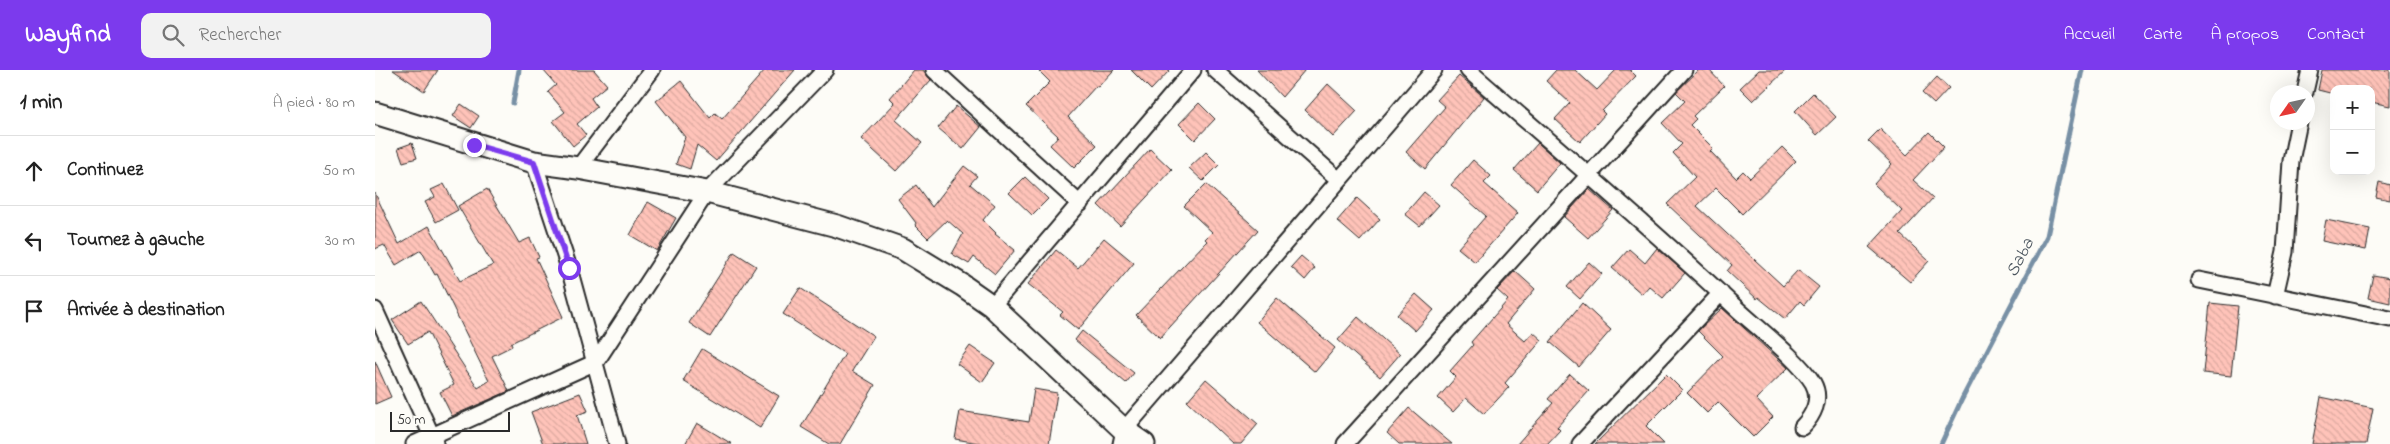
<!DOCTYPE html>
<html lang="fr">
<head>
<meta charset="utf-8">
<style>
	body { margin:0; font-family:"Indie Flower",sans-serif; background:#f2f2f2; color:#222 }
	.controls { position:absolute; right:15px; top:15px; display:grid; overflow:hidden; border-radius:10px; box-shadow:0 5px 20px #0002 }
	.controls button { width:45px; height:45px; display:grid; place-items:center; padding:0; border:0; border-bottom:1px solid #e0e0e0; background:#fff; color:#222; font:25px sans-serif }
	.compass { position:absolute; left:1895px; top:15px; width:45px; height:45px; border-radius:50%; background:#fff; box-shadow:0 5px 20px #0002; rotate:236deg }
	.scale { position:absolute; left:15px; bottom:12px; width:120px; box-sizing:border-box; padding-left:5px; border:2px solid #2b2b2b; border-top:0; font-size:14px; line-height:18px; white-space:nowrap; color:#2b2b2b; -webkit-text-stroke:4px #fdfcf7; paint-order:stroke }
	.stop { position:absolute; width:15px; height:15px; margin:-11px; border:4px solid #7c3aed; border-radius:50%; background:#fff }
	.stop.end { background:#7c3aed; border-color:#fff; box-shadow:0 1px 5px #0008 }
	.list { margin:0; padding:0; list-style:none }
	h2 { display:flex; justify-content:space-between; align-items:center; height:65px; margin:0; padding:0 20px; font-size:21px }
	h2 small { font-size:16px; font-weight:400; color:#767676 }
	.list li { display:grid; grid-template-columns:32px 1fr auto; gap:15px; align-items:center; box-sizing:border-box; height:70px; padding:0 20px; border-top:1px solid #e0e0e0 }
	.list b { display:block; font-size:19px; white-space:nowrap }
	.list em { font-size:16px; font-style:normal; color:#767676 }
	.icon { flex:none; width:28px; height:28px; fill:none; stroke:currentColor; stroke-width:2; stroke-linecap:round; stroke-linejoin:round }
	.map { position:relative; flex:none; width:2015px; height:374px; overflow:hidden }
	header { display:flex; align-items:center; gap:30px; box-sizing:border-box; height:70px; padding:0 25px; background:#7c3aed; color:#fff }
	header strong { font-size:24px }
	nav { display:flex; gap:28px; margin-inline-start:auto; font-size:18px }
	.search { width:350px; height:45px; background:#f2f2f2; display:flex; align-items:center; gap:12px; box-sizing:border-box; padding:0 18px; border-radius:10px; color:#767676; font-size:19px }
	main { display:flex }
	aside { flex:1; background:#fff }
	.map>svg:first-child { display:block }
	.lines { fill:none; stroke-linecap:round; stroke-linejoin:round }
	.stream { stroke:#7890a5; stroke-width:5 }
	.building { fill:url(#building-back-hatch); stroke:#2b2b2b }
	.street-casing { stroke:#2b2b2b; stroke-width:19 }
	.secondary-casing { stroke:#2b2b2b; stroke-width:25 }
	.street { stroke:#fdfcf7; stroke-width:15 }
	.secondary { stroke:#fdfcf7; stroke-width:21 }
	.route { stroke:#7c3aed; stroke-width:6 }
	.labels { text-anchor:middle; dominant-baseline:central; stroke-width:4; stroke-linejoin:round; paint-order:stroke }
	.water-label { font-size:18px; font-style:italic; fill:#4b555e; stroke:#fdfcf7 }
</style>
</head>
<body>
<header>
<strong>Wayfind</strong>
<div class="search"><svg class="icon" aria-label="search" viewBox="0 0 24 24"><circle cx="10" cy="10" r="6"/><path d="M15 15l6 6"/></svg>Rechercher</div>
<nav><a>Accueil</a><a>Carte</a><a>À propos</a><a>Contact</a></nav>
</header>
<main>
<aside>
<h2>1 min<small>À pied · 80 m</small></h2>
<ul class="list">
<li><svg class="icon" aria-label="ahead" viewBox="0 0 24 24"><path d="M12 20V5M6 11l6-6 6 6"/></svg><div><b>Continuez</b></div><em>50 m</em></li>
<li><svg class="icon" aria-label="left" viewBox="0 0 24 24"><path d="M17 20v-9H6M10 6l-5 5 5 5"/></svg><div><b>Tournez à gauche</b></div><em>30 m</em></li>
<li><svg class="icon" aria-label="arrive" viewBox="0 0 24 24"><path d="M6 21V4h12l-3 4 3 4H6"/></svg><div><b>Arrivée à destination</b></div></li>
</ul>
</aside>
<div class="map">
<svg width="2015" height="374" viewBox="0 0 2015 374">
	<defs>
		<pattern id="building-back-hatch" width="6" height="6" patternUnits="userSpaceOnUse" patternTransform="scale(1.25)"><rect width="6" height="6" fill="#ffc3b9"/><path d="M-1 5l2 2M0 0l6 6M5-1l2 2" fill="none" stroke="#dba89f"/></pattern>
	</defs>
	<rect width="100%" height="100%" fill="#fdfcf7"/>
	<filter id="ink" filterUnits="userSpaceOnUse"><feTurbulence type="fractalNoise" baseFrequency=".02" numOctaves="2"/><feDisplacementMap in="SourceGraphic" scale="10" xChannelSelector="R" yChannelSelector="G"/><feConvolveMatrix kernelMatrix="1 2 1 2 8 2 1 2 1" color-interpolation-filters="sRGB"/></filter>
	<g filter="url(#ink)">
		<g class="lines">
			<path class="stream" d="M138,33L144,0
				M1566,374L1587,329L1672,166L1707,0"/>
		</g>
		<path class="building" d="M18,0H63L49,21Z
			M168,0H219L232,15L216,28L222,37L202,54L211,65L198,76L178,51L190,42L173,22L181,15Z
			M390,0H420L341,91L322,75L315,99L301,94L310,67L281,31L306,11L335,48L340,43L347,49Z
			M539,0H548L556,10L521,50L547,73L521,101L486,69L520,33L515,28Z
			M663,0H739L723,17L721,16L693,47L722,75L699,98L675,75L683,66L651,36L675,12Z
			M756,0H795L776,20Z
			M882,0H930L907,27Z
			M1181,0H1200L1222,20L1241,0H1255L1261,6L1227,41L1230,44L1205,72L1180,49L1195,33L1171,11Z
			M1324,0H1334L1349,16L1318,46L1321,49L1315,55L1338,78L1335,81L1361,108L1368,101L1375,108L1407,77L1421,91L1367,144L1341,118L1322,136L1408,216L1423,200L1444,217L1429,235L1425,231L1410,249L1383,227L1382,229L1352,201L1357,195L1292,134L1320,107L1298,83L1307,74L1287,53L1310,31L1301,22Z
			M1384,0H1411L1378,31L1365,18Z
			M1947,0H2015V36L1996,32V19H1959V24L1943,20Z
			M1084,6L1109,27L1050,99L1031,82L1070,37L1062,30Z
			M1562,7L1574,18L1559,34L1547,23Z
			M953,14L982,41L958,67L930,40Z
			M1438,23L1461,47L1442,65L1420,41Z
			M824,33L840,49L820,70L804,54Z
			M86,34L104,46L96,58L78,46Z
			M581,36L606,57L588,79L563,58Z
			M1505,59L1532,85L1554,62L1569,77L1538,110L1558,128L1525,164L1554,191L1535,212L1494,177L1527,141L1499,114L1517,94L1493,71Z
			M37,73L42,88L28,92L23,78Z
			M1163,73L1185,93L1162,120L1139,100Z
			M775,79L797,100L745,156L723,135Z
			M831,82L844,95L828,111L814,98Z
			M1098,90L1116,106L1109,113L1143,143L1100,192L1083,178L1111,146L1076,115Z
			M589,96L602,106L595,114L620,135L608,150L621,163L620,164L640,180L620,204L599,187L594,194L577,184L588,164L572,150L553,168L540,155L541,153L523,129L541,115L557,137Z
			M650,107L673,129L657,145L634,123Z
			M2004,112L2015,115V130L2001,127Z
			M69,114L83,140L61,152L50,132L60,127L56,120Z
			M831,114L883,160L785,268L761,245L832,171L830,169L837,162L809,136Z
			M112,119L144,173L155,168L164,187L161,188L188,247L136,273L137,276L117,286L134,321L77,346L65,322L79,315L53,262L33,274L17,250L46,231L103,318L114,311L62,204L60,205L46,180L21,195L9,175L0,179V123L24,174L54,156L85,211L118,195L83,136Z
			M1214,119L1238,140L1213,168L1189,147Z
			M1049,122L1064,135L1045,156L1030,144Z
			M982,128L1005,149L985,171L962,151Z
			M273,132L301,148L282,181L255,165Z
			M1951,150L1995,159L1991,180L1947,171Z
			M729,168L759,193L703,260L685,245L688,242L653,214L681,180L703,198Z
			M1282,178L1310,203L1288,228L1274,216L1267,224L1237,198L1254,179L1270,193Z
			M359,182L381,196L335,267L314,253Z
			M926,186L940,198L930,210L916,197Z
			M1214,192L1227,204L1205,229L1192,217Z
			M1140,201L1160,219L1131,254L1150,271L1158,262L1167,270L1130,313L1134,317L1109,344L1091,328L1078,342L1063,328L1081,307L1075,301L1098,275L1096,272L1133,230L1122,220Z
			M1998,205L2015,208V233L1993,228Z
			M425,218L499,266L477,301L500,315L465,374H454L426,357L470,284L408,244Z
			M1041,224L1059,240L1040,261L1022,245Z
			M902,228L960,278L940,302L882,252Z
			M1207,233L1236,260L1204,297L1175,272Z
			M1835,233L1863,236L1856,306L1828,303Z
			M1347,238L1413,298L1381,329L1398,347L1378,367L1343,332L1332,343L1312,323L1348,286L1323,261Z
			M983,247L1025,284L1005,307L963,270Z
			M707,261L759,303L751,313L700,270Z
			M595,276L620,293L607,312L582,294Z
			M327,279L404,326L385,358L308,311Z
			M0,291L16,327L0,334Z
			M1195,304L1214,321L1182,357L1185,360L1172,374H1142L1178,333L1173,329Z
			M1291,304L1307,320L1271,356L1289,374H1220Z
			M831,309L883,354L866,374H858L812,331Z
			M659,319L682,323L674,374H610L580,369L585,341L654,352Z
			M205,323L213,341L202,345L211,374H168L156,342Z
			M1946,327L1998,338L1991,374H1937Z
			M1034,338L1060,360L1077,374H1024L1012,363Z
			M322,353L357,374H310Z"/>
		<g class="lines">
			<g class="street-casing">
				<path id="street" d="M559,0L705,134
					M840,0L964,110
					M1093,0C1182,78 1273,155 1359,236C1380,256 1424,290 1438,313C1447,329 1438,346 1427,357
					M1930,22L1935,0
					M159,92L194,198L242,374
					M203,98L277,0
					M1824,210L2015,249
					M1900,226L1910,182L1916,91L1924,52
					M617,236L818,0
					M0,240L60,373
					M39,374L221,292L332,122L450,0
					M746,374L749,360L1059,0
					M970,374L1309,0
					M1205,374L1346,223"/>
			</g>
			<g class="secondary-casing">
				<path id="secondary" d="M0,43L159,92L203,98L332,122L462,156L528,179L587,215L617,236L749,360L769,374"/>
			</g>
			<use href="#street" class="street"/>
			<use href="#secondary" class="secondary"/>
		</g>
	</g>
	<g class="lines" filter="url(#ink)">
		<path class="route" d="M99,75L159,92L194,198"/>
	</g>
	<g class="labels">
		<g class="water-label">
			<text transform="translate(1646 188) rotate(-63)">Saba</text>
		</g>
	</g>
</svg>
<div class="controls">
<button>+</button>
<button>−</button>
</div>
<svg class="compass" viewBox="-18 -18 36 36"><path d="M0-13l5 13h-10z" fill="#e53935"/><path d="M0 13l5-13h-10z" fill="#767676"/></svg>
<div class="scale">50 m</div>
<div class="stop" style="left:194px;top:198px"></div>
<div class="stop end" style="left:99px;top:75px"></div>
</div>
</main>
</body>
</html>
